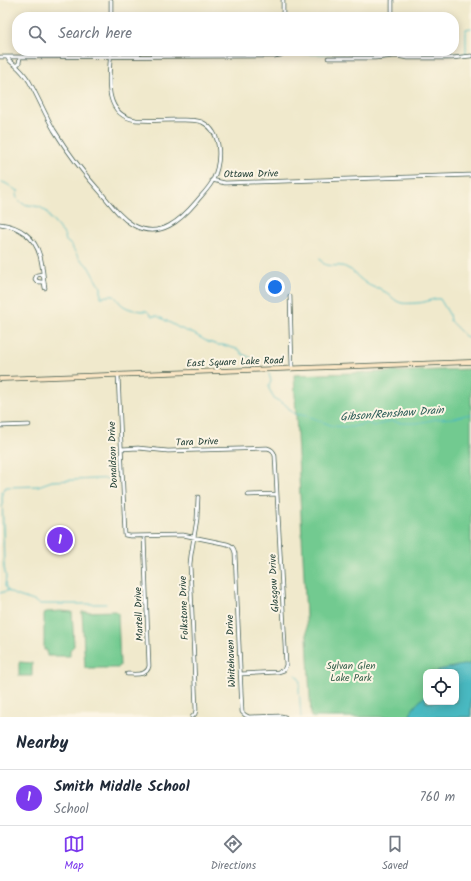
<!DOCTYPE html>
<html lang="en">
<head>
<meta charset="utf-8">
<style>
	body { margin:0; font-family:Kalam,sans-serif; background:#f2f2f3; color:#1f2937 }
	.controls { position:absolute; right:12px; bottom:12px; display:grid; overflow:hidden; border-radius:8px; box-shadow:0 2px 10px #0003 }
	.controls button { width:36px; height:36px; display:grid; place-items:center; padding:0; border:0; border-bottom:1px solid #e0e1e3; background:#fff; color:#1f2937; font:20px sans-serif }
	.you { position:absolute; left:275px; top:287px; width:14px; height:14px; margin:-10px; border:3px solid #fff; border-radius:50%; background:#1a73e8; box-shadow:0 0 0 6px #1a73e833 }
	.badge { display:grid; place-items:center; width:26px; height:26px; border-radius:50%; background:#7c3aed; color:#fff; font-size:13px; font-weight:700 }
	.pin { position:absolute; translate:-50% -50%; border:2px solid #fff; box-shadow:0 1px 4px #0006 }
	.list { margin:0; padding:0; list-style:none }
	h2 { display:flex; justify-content:space-between; align-items:center; height:52px; margin:0; padding:0 16px; font-size:17px }
	h2 small { font-size:13px; font-weight:400; color:#747a83 }
	.list li { display:grid; grid-template-columns:26px 1fr auto; gap:12px; align-items:center; box-sizing:border-box; height:56px; padding:0 16px; border-top:1px solid #e0e1e3 }
	.list b { display:block; font-size:15px; white-space:nowrap }
	.list p { margin:0; font-size:13px; white-space:nowrap; color:#747a83 }
	.list em { font-size:13px; font-style:normal; color:#747a83 }
	.icon { flex:none; width:22px; height:22px; fill:none; stroke:currentColor; stroke-width:2; stroke-linecap:round; stroke-linejoin:round }
	.map { position:relative; flex:none; width:471px; height:717px; overflow:hidden }
	.search { position:absolute; background:#fff; box-shadow:0 2px 10px #0003; left:12px; right:12px; top:12px; height:44px; display:flex; align-items:center; gap:10px; box-sizing:border-box; padding:0 14px; border-radius:16px; color:#747a83; font-size:15px }
	.sheet { height:108px; background:#fff }
	nav { display:flex; justify-content:space-around; align-items:center; box-sizing:border-box; height:56px; border-top:1px solid #e0e1e3; background:#fff; font-size:11px; color:#747a83 }
	nav a { display:grid; justify-items:center; gap:2px }
	nav .on { color:#7c3aed }
	.map>svg:first-child { display:block }
	.green { fill:#72ca90; stroke:#488462; fill-rule:evenodd }
	.water { fill:#4ab9c1; stroke:#347b7a }
	.lines { fill:none; stroke-linecap:round; stroke-linejoin:round }
	.stream { stroke:#4ab9c1; stroke-width:1 }
	.street-casing { stroke:#3e574b; stroke-width:4.5 }
	.secondary-casing { stroke:#3e574b; stroke-width:5.5 }
	.street { stroke:#fff; stroke-width:3 }
	.secondary { stroke:#fbe6c4; stroke-width:4 }
	.labels { text-anchor:middle; dominant-baseline:central; stroke-width:4; stroke-linejoin:round; paint-order:stroke }
	.street-label { font-size:10px; fill:#1f3d34; stroke:#fcf5e5 }
	.park-label { font-size:10px; fill:#34604b; stroke:#fcf5e5 }
	.water-label { font-size:11px; font-style:italic; fill:#2a5c57; stroke:#fcf5e5 }
</style>
</head>
<body>
<div class="map">
<svg width="471" height="717" viewBox="0 0 471 717">
	<rect width="100%" height="100%" fill="#fcf5e5"/>
	<filter id="ink" filterUnits="userSpaceOnUse"><feTurbulence type="fractalNoise" baseFrequency=".025" numOctaves="2"/><feDisplacementMap in="SourceGraphic" scale="8" xChannelSelector="R" yChannelSelector="G"/><feConvolveMatrix kernelMatrix="1 2 1 2 8 2 1 2 1" color-interpolation-filters="sRGB"/></filter>
	<filter id="wash" filterUnits="userSpaceOnUse"><feTurbulence type="fractalNoise" baseFrequency=".012" numOctaves="4" result="noise"/><feDisplacementMap in="SourceGraphic" scale="16" xChannelSelector="R" yChannelSelector="G"/><feGaussianBlur stdDeviation="0.9" result="paint"/><feColorMatrix in="noise" values="0 0 0 0 0 0 0 0 0 0 0 0 0 0 0 0 0 1.4 0 .05"/><feComposite in="paint" operator="in"/></filter>
	<g filter="url(#wash)">
		<rect width="100%" height="100%" fill="#f0e9cc"/>
		<path class="green" d="M471,369V717H311L294,375ZM426,672H456V702H426Z
			M61,611L72,612L74,646L70,650V656H47V650H44V614L46,612Z
			M116,611L118,613L120,666L118,668H85L82,612Z
			M19,662L32,663V676H19Z"/>
		<path class="water" d="M468,664H471V717H410C410,709 420,701 426,695V702H456V672H436L438,670Z"/>
		<g class="lines">
			<path class="stream" d="M400,52L403,54H465L466,52V29L471,28
				M294,54L368,55L385,53
				M0,182C8,182 11,189 19,191L16,194L17,198L23,204L40,207L47,212L50,218L63,233L65,237L66,241L71,245L78,257L88,266L98,284L101,287V297C104,297 110,295 114,296C116,297 118,301 120,303C127,310 138,311 147,311L152,316H157L163,319L174,325L179,328L194,334L208,342L219,345H223L240,350L242,354L254,359L260,364
				M320,258C322,268 333,265 341,266C344,266 347,268 349,269C352,270 354,273 356,275C363,281 370,288 379,288L383,291C390,293 394,302 402,303C403,304 422,303 424,302C429,301 434,298 440,299L449,314L450,321L465,336L471,340
				M269,374L271,381L269,386V389L275,399L286,405L290,410L295,414L308,416L333,426L352,427L368,423L374,426L391,421L402,423H417L437,419L455,418L465,415H471
				M0,593L7,591
				M106,604H40L34,601L15,595L8,591L5,586L6,577L4,567L2,491L6,487L38,486L52,481L117,478
				M295,675L298,677L300,681L299,689L301,717"/>
		</g>
	</g>
	<g filter="url(#ink)">
		<g class="lines">
			<g class="street-casing">
				<path id="street" d="M111,0V17
					M283,0V17
					M392,0V17
					M0,57L275,56L281,55L284,51
					M7,57C9,61 12,63 15,65C21,70 25,75 29,81C38,97 45,114 54,130C68,153 85,175 103,195C112,206 121,218 133,225C160,240 181,220 197,201C202,195 208,189 212,182C221,164 224,133 202,122C194,119 184,120 175,120C162,120 149,121 136,120C102,115 109,76 111,51
					M328,58H375L396,56L408,58H452L471,56
					M16,66L19,63L20,57
					M212,180L225,183L471,175
					M0,224C19,226 35,237 40,256C43,266 43,277 45,288
					M43,274L37,275L35,279C37,283 40,282 44,282
					M290,296L292,368
					M118,374L125,535L130,536L183,535L227,544C232,545 234,548 235,553L242,712L245,715L249,717L281,716L285,717
					M0,426L29,425
					M121,449L138,448L168,451L267,448C272,449 274,451 275,456L286,665L284,670L278,672L240,674
					M248,495L277,494
					M127,674C136,674 147,676 149,666L144,536
					M192,717L195,714L196,710L190,564L191,555L197,519L198,497"/>
			</g>
			<g class="secondary-casing">
				<path id="secondary" d="M0,379L471,362"/>
			</g>
			<use href="#street" class="street"/>
			<use href="#secondary" class="secondary"/>
		</g>
	</g>
	<g class="labels">
		<g class="street-label">
			<text transform="translate(251 174) rotate(-1)">Ottawa Drive</text>
			<text transform="translate(235 362) rotate(-2)">East Square Lake Road</text>
			<text transform="translate(197 442) rotate(-2)">Tara Drive</text>
			<text transform="translate(113 455) rotate(-92)">Donaldson Drive</text>
			<text transform="translate(274 583) rotate(-93)">Glasgow Drive</text>
			<text transform="translate(184 608) rotate(-92)">Folkstone Drive</text>
			<text transform="translate(139 614) rotate(-92)">Martell Drive</text>
			<text transform="translate(231 651) rotate(-92)">Whitehaven Drive</text>
		</g>
		<g class="park-label">
			<text x="351" y="666">Sylvan Glen<tspan x="351" dy="12">Lake Park</tspan></text>
		</g>
		<g class="water-label">
			<text transform="translate(392 414) rotate(-4)">Gibson/Renshaw Drain</text>
		</g>
	</g>
</svg>
<div class="controls">
<button><svg class="icon" aria-label="locate" viewBox="0 0 24 24"><circle cx="12" cy="12" r="6"/><path d="M12 2v4M12 18v4M2 12h4M18 12h4"/></svg></button>
</div>
<div class="you"></div>
<div class="pin badge" style="left:60px;top:540px">1</div>
<div class="search"><svg class="icon" aria-label="search" viewBox="0 0 24 24"><circle cx="10" cy="10" r="6"/><path d="M15 15l6 6"/></svg>Search here</div>
</div>
<section class="sheet">
<h2>Nearby<small></small></h2>
<ul class="list">
<li><span class="badge">1</span><div><b>Smith Middle School</b><p>School</p></div><em>760 m</em></li>
</ul>
</section>
<nav>
<a class="on"><svg class="icon" aria-label="map" viewBox="0 0 24 24"><path d="M3 6l6-2 6 2 6-2v14l-6 2-6-2-6 2zM9 4v14M15 6v14"/></svg>Map</a>
<a><svg class="icon" aria-label="directions" viewBox="0 0 24 24"><path d="M12 3l9 9-9 9-9-9zM9 14v-3h6M13 9l2 2-2 2"/></svg>Directions</a>
<a><svg class="icon" aria-label="saved" viewBox="0 0 24 24"><path d="M7 4h10v16l-5-4-5 4z"/></svg>Saved</a>
</nav>
</body>
</html>
